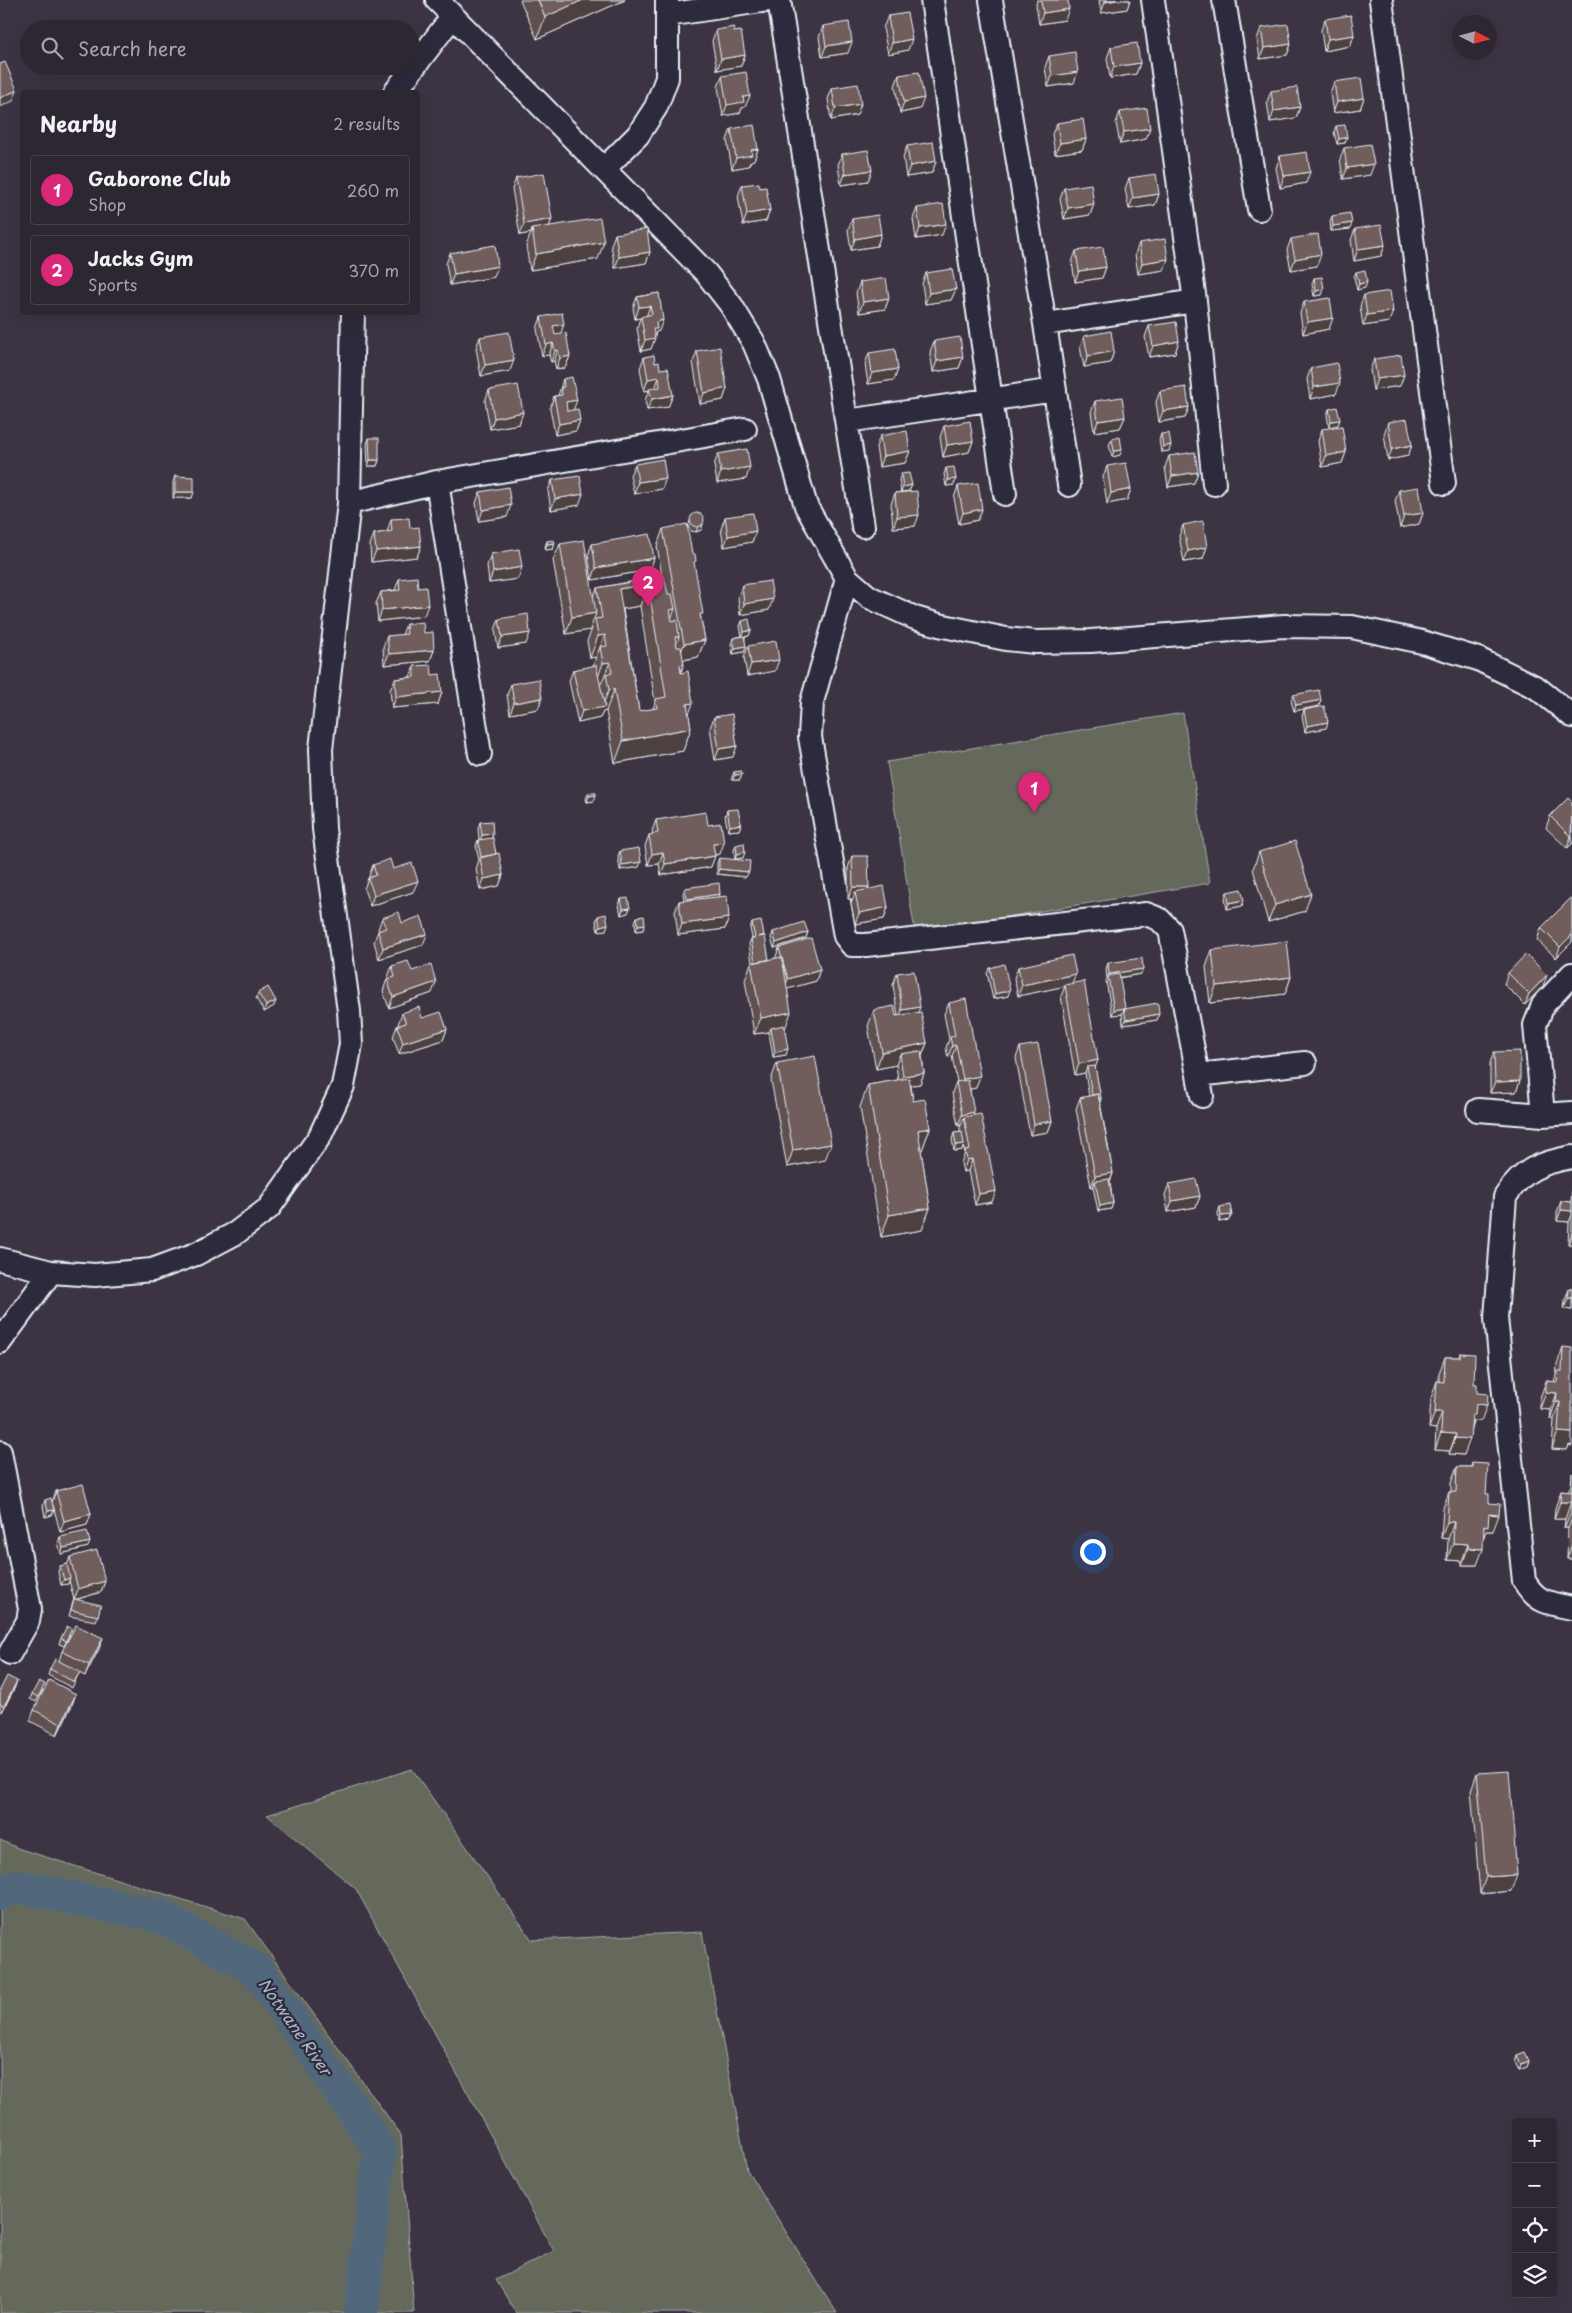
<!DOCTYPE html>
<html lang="en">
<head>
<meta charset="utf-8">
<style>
	body { margin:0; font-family:"Playpen Sans",sans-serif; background:#352f3a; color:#f1f3f6 }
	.controls { position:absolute; right:15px; bottom:15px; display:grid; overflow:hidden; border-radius:5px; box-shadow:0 5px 20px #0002 }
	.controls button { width:45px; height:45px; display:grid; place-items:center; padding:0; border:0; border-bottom:1px solid #48444d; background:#2d2732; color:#f1f3f6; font:25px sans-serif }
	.compass { position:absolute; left:1452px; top:15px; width:45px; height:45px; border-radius:50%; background:#2d2732; box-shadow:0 5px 20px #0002; rotate:96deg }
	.you { position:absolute; left:1092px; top:1551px; width:18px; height:18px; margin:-12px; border:4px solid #fff; border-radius:50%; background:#1a73e8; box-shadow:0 0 0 8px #1a73e833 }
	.badge { display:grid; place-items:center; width:32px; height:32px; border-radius:50%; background:#db2777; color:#fff; font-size:16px; font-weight:700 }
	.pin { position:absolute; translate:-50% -41px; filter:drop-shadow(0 1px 2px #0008) }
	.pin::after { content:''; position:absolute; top:26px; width:18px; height:15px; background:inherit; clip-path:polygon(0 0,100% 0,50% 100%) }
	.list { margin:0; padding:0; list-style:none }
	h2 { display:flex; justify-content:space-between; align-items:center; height:65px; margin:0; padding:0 20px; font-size:21px }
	h2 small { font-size:16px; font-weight:400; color:#a7a5ac }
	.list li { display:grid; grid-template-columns:32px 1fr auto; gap:15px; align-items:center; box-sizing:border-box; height:70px; margin:0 10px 10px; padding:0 10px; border:1px solid #48444d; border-radius:5px }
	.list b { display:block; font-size:19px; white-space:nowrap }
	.list p { margin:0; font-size:16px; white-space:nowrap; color:#a7a5ac }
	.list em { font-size:16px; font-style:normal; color:#a7a5ac }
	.icon { flex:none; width:28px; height:28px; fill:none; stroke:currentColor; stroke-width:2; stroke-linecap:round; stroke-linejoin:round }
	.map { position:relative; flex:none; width:1572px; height:2313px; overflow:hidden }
	.search { position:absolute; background:#2d2732; box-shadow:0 5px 20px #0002; left:20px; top:20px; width:400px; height:55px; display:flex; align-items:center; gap:12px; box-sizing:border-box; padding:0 18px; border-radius:28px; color:#a7a5ac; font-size:19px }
	.panel { position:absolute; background:#2d2732; box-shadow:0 5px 20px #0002; left:20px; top:90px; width:400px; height:225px; border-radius:5px }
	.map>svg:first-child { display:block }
	.green { fill:#65695b; stroke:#a6adaa }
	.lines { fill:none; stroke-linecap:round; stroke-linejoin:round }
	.river { stroke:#51677c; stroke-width:34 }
	.minor-casing { stroke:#e8f1f8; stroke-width:26 }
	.minor { stroke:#2f2a3d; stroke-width:22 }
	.wall { fill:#5f504f; stroke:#e8f1f8; fill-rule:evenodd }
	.shaded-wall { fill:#4e4140; stroke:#e8f1f8 }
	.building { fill:#6f5d5c; stroke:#e8f1f8; fill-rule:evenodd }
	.labels { text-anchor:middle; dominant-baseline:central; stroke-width:4.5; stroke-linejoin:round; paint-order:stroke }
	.water-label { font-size:16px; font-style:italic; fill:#acbac6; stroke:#2f2a3d }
</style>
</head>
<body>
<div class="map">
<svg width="1572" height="2313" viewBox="0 0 1572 2313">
	<rect width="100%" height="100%" fill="#3c3443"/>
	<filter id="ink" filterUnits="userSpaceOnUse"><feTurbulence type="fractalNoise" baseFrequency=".02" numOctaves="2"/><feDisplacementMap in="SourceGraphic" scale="10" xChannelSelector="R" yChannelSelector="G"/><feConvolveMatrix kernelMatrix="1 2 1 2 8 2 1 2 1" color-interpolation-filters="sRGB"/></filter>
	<g filter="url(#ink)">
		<path class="green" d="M1183,713L1210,883L915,932L887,762Z
			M412,1769L532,1940L702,1932L747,2170L837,2313H516L496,2280L554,2251L356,1889L267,1815Z
			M0,1840L20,1849L245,1919L401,2135L414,2313H0Z"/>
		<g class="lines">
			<path class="river" d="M0,1894L15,1886L161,1916L257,1970L380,2149L361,2313"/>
			<g class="minor-casing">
				<path id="minor" d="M437,0L706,273L731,305L754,343L769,379L806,506L847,578L869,597L915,618L939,625L1006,639L1035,642L1091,641L1284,626L1352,627L1422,642L1478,659L1537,688L1572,716
					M779,0L863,526
					M932,0L1005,494
					M991,0L1045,324L1069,485
					M1153,0L1195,301L1214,484
					M1224,0L1259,209
					M1381,0L1444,483
					M667,15L768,0
					M395,92L452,17
					M604,169L638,135L656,107L667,78V0
					M1045,324L1195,301
					M847,421L1055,390
					M437,482L480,754
					M349,503L437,482L745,429
					M847,578L812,702L810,737L845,936L852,945H866L1146,914L1159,919L1170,930L1202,1096
					M1198,1075L1305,1063
					M1478,1110L1543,1115L1572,1113
					M1543,1115L1535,1025L1543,1005L1572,974
					M1572,1157C1540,1163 1523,1169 1505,1197L1496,1318L1524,1581C1537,1603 1548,1603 1572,1608
					M0,1259L51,1272L95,1275L152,1270L196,1254L236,1233L269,1208L320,1136L343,1086L351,1044L349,1011L324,829L321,749L349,503L353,312
					M0,1342L51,1272
					M0,1452L30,1609L28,1621L10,1653"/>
			</g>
			<use href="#minor" class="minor"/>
		</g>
		<path class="wall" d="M520,0H625L537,39Z
			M1037,0H1068L1065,20L1039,24L1036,5Z
			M1099,0H1130L1127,9L1101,13Z
			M888,16L908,50L888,54L883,28Z
			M1325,19L1354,35L1350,46L1324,51L1321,30Z
			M823,26L848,53L822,57L819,37Z
			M1261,28L1291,44L1287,55L1260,59L1257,39Z
			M716,30L745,55L741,66L717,70L712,41Z
			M1111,47L1140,63L1136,74L1110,78L1107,58Z
			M1049,56L1074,83L1048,87L1045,67Z
			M899,75L920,109L900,113L895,86Z
			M722,76L745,107L742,108L740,113L723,116L718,87Z
			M1334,82L1364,98L1360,109L1333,113L1330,93Z
			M832,88L857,115L831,120L828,99Z
			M1271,91L1300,107L1296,118L1270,122L1267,102Z
			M1120,112L1146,139L1120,144L1116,123Z
			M1057,123L1086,139L1082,150L1055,154L1052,134Z
			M1336,126L1345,143L1337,144L1334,132Z
			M731,129L758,149L754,160L751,161L748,166L732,169L727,140Z
			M907,146L936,161L932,173L906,177L903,157Z
			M1344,148L1370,175L1343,179L1340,159Z
			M842,154L872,170L868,181L841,185L838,165Z
			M1280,156L1306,183L1280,188L1276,168Z
			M516,178L552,219L549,226L598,259L530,270L526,246L531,233L520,235L512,189Z
			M1129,178L1159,194L1155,205L1129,209L1125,189Z
			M742,185L760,188L770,210L766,221L743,225L738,196Z
			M1064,188L1094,204L1090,215L1064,219L1060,199Z
			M917,208L942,235L916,239L913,219Z
			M1332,216L1350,229L1331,231L1330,221Z
			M852,219L881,234L877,246L851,250L848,230Z
			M1355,229L1385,245L1381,256L1354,261L1351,240Z
			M615,234L650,252L646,263L615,268L611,245Z
			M1291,239L1317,266L1291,270L1287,250Z
			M1139,243L1164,270L1138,274L1135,254Z
			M1076,251L1106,267L1102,278L1075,282L1072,262Z
			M450,253L494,277L450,285L446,264Z
			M1356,272L1365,288L1357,290L1354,277Z
			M926,273L956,289L951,300L925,304L922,284Z
			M1314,278L1322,295L1314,296L1312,284Z
			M860,282L889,298L885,309L859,313L856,293Z
			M659,293V331L656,332L651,349L641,351L637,328L640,318L635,319L633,308L637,297Z
			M1364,295L1389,322L1363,326L1360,306Z
			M1304,302L1329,329L1303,334L1300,313Z
			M541,317L564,324L560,334L570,356L565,368L556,369L554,361L551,362L549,355L542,356L537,329Z
			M1149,326L1179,341L1175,353L1149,357L1145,337Z
			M1084,336L1114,351L1110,363L1084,367L1080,347Z
			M480,337L510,371L481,376L476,348Z
			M934,341L963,357L959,368L933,372L930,352Z
			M697,351L727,388L723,400L700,404L693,362Z
			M869,353L898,369L894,380L868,384L865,364Z
			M644,357L655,363L660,369L673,395L668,407L647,410L645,400L649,390L644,391L640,368Z
			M1374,359L1400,386L1373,390L1370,370Z
			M1311,368L1336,394L1310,399L1307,379Z
			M563,379L573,410L580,420L576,431L555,435L550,408L554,396H558Z
			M489,390L523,412L519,424L490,429L485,401Z
			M1160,391L1189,407L1185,418L1159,422L1156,402Z
			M1095,401L1125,417L1120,428L1094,432L1091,412Z
			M1329,409L1338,425L1329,427L1327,415Z
			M1388,422L1412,445L1408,456L1388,460L1384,434Z
			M944,426L973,441L969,452L943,457L940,437Z
			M1322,429L1346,452L1342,463L1322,467L1318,441Z
			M1161,434L1169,451L1161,452L1159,440Z
			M880,436L910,451L905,463L879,467L876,447Z
			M369,438L379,460L377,466H368L367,444Z
			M1112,439L1120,455L1112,457L1109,445Z
			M718,454L746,479L717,483L714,465Z
			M1169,456L1198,472L1194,483L1168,487L1165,467Z
			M635,464L662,489L634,494L630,475Z
			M1107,466L1131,489L1127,500L1107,504L1103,477Z
			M946,468L956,479L954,485L946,486L944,474Z
			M901,474L912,485L909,491L905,492L915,526L893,528L891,504L895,493L901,492L899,480Z
			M175,476L192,498H173V482Z
			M552,480L579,505L551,510L548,491Z
			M958,486L982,509L978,520L959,524L954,498Z
			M1399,490L1423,513L1419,524L1400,528L1395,501Z
			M480,492L507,517L479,521L476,503Z
			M692,516L703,524L701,530L696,532L691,531L688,527Z
			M725,517L756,531L752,542L724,547L721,529Z
			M391,519L410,528L421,546L417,557L371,562L370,545L374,534L387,532Z
			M1183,525L1203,559L1184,562L1179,536Z
			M663,529L694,566L701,619L705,640L698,657L684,660L681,673L691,728L683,751L615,763L606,711L603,712L600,718L578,723L569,681L573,670L593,666L596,657L590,658L587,641L592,629L591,626L590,630L566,634L553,560L560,544L593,597L597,588L662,576L657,546ZM640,606L655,702L653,709L639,711L623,609Z
			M547,541L555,543L553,549L545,550V547Z
			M592,544L654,558L650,570L592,580L588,555Z
			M491,554L518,579L489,583L487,565Z
			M399,579L418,588L424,616L378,621L376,603L381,592L395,590Z
			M742,585L769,610L740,615L738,597Z
			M499,619L526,644L498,648L495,630Z
			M742,621L751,630L749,636L745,637L744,652L733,654L731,644L733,638L742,636L740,626Z
			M406,624L434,650L430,661L384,665L383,647L387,636L402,635Z
			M748,646L775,671L747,676L744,657Z
			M414,666L432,675L442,692L438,704L392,708L390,690L395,679L410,677Z
			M511,684L542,698L538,709L510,714L507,695Z
			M1293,695L1319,706L1294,711L1291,701Z
			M1304,710L1326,728L1305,732L1302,716Z
			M714,717L733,757L715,760L710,728Z
			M734,772L742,774L740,780H732V777Z
			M588,793L594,801L587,802L586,799Z
			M1572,802V844L1567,848L1546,828L1550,816Z
			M727,810L741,824L739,830L728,831L725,816Z
			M656,820L708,825L720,854L715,855L711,867L661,875L659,864L648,865L645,846L649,835L653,834L652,831Z
			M480,822L493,834L492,838L496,854L503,875L499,886L480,890L476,869L479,860L476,846L478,840H479L478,828Z
			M736,845L743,858L735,859L734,850Z
			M620,851L639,867L620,870L618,856Z
			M1259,852L1305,911L1268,922L1253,869Z
			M852,856L869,887L868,889L888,907L884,919L855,924L851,903L853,899H848V868Z
			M719,858L746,877L717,874V863Z
			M373,865L393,869L413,892L370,906L364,889L368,878L369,877V876Z
			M685,888L720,894L719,897L729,918L725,929L678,935L675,912L679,901H684L683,893Z
			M1227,892L1242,906L1227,909L1225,898Z
			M1572,897V942L1556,958L1537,940L1541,928Z
			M621,899L628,913L621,915L619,905Z
			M598,916L606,930L598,931L596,921Z
			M637,917L645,924L643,930L636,931L635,922Z
			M382,918L402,923L423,945L379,959L374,942L378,931L379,930L378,929Z
			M752,923L764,935V937L769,960L775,959L779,948L820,969L816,981L787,989L785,1029L786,1055L773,1057L769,1033V1032L754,1034L745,980L751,963H752L749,944L751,939L752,938L750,928Z
			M773,932H808L806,938L774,948L771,938Z
			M1212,950L1291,977L1285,994L1210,1003L1206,967Z
			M1108,963L1141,974L1119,978L1125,1009L1157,1020L1123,1025L1122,1014L1112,1015L1106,981L1107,979L1106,969Z
			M392,966L432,993L389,1008L383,991L387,979H388V977Z
			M1018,967L1072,984L1098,1060L1095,1067L1101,1099L1100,1102L1113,1173L1110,1183L1113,1203L1111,1209L1098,1211L1093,1187H1091L1076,1109L1080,1098L1089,1096L1085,1073L1075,1075L1061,996L1065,986L1018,996L1014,978Z
			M990,968L1008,996L993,999L987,973Z
			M897,973L918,1013L927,1043L922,1056L924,1073L920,1084L911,1085L913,1101L930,1128L922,1150H921L930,1208L922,1230L881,1237L860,1107L868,1085L898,1080L896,1065L876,1069L868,1026L874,1010L898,1016L893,985Z
			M1508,973L1543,986L1525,1005L1504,984Z
			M258,993L274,1006L264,1012L256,998Z
			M949,1003L976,1088L970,1089L973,1115L992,1202L975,1205L968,1171L963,1172L961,1163L965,1153L963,1146L962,1150L954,1151L952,1139L954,1133L960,1132V1128L961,1125L958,1126L952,1093L956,1082H957L952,1056L948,1057L946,1048L949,1039L944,1014Z
			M402,1013L447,1029L443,1040L399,1054L393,1037L397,1026L399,1025L398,1024Z
			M1020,1047L1052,1121L1048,1132L1030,1135L1016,1058Z
			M1494,1052L1520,1081L1516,1092L1490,1093V1063Z
			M777,1063L825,1160L787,1167L771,1080Z
			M1169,1184L1200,1196L1196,1207L1168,1212L1165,1195Z
			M1572,1188V1244H1568L1569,1222L1557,1221V1212L1561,1201L1571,1202Z
			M1220,1207L1229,1220L1219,1222L1218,1213Z
			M1569,1289H1572V1310L1564,1309L1565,1300Z
			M1563,1347L1569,1445L1567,1450L1552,1449L1554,1419H1550L1551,1410L1540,1409V1398L1546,1381L1554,1382L1556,1375L1557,1364Z
			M1460,1353L1474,1384L1477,1393L1481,1421H1473L1471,1428L1464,1455L1449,1454L1450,1451L1435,1450L1436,1429L1429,1428L1431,1398L1437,1381L1439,1382V1373L1445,1357H1459Z
			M1472,1463L1486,1494L1489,1503L1493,1531H1486L1483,1538L1477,1565H1462V1561L1447,1560L1448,1539L1441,1538L1443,1508L1449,1492H1451V1483L1457,1467H1471Z
			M1572,1473V1559H1567L1568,1528H1564L1565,1519H1554L1555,1508L1561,1491L1568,1492L1571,1485Z
			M56,1491L91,1514L87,1525L60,1532L53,1505L54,1510L52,1515L45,1517L43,1506L45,1500L52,1502Z
			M60,1537L88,1547L61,1554L58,1543Z
			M70,1557L105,1581L101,1592L75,1600L98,1616L96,1621L69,1616L72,1605L74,1599V1600L69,1580L68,1584L61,1585L58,1572L60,1566H67Z
			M70,1634L64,1646L59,1644L61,1638Z
			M99,1649L85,1676L79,1673L72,1688L48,1675L50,1669L59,1661L62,1651Z
			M15,1687L2,1712L0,1711V1690Z
			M43,1690L36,1702L30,1699L32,1694Z
			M72,1705L57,1735L30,1721L34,1710Z
			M1477,1773L1511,1891L1480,1894L1471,1790Z
			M1517,2055L1529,2061L1527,2067L1519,2070L1515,2061Z"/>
		<path class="shaded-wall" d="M583,0H625L537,39L545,17Z
			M1116,0H1130L1127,9L1101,13L1105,2Z
			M1069,9L1065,20L1039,24L1043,13Z
			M1354,35L1350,46L1324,51L1328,39Z
			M912,39L908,50L888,54L892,43Z
			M852,42L848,53L822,57L826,46Z
			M1291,44L1287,55L1260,59L1264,48Z
			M745,55L741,66L717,70L721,59Z
			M1140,63L1136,74L1110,78L1114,67Z
			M1078,72L1074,83L1048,87L1052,76Z
			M17,90L13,101L0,107V98Z
			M750,96L745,107L742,108L740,113L723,116L727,105L743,97Z
			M924,98L920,109L900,113L904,102Z
			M1364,98L1360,109L1333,113L1337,102Z
			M861,104L857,115L831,120L835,108Z
			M1300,107L1296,118L1270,122L1274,111Z
			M1150,128L1146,139L1120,144L1124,132Z
			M1347,137L1345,143L1337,144L1339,139Z
			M1086,139L1082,150L1055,154L1060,143Z
			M758,149L754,160L751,161L748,166L732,169L736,158L751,150Z
			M936,161L932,173L906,177L910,166Z
			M1374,164L1370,175L1343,179L1347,168Z
			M872,170L868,181L841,185L845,174Z
			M1310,172L1306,183L1280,188L1284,176Z
			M1159,194L1155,205L1129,209L1133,198Z
			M1094,204L1090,215L1064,219L1068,208Z
			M770,210L766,221L743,225L747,214Z
			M552,219L548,230L532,229L531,233L520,235L524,224Z
			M1352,223L1350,229L1331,231L1333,226Z
			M946,224L942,235L916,239L920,228Z
			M881,234L877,246L851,250L855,239Z
			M604,242L598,259L530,270L536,254Z
			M1385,245L1381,256L1354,261L1358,249Z
			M650,252L646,263L615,268L619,257Z
			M1321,254L1317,266L1291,270L1295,259Z
			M1168,259L1164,270L1138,274L1142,263Z
			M498,266L494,277L450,285L454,274Z
			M1106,267L1102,278L1075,282L1079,271Z
			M1367,282L1365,288L1357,290L1359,284Z
			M956,289L951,300L925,304L929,293Z
			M1324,289L1322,295L1314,296L1316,291Z
			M889,298L885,309L859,313L863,302Z
			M650,306L646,317L635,319L639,307Z
			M1393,311L1389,322L1363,326L1367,315Z
			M1333,318L1329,329L1303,334L1307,322Z
			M663,320L659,331L656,332L654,338H655L651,349L641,351L645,340L656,322Z
			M564,324L560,336L549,337L553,326Z
			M1179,341L1175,353L1149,357L1153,346Z
			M553,343L549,355L542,356L546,345Z
			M558,350L554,361L551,362L555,351Z
			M1114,351L1110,363L1084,367L1088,356Z
			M570,356L565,368L556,369L560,358Z
			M963,357L959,368L933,372L937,361Z
			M514,360L510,371L481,376L485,365Z
			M898,369L894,380L868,384L872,373Z
			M1404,375L1400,386L1373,390L1377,379Z
			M659,377L655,389L644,391L648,379Z
			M1340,383L1336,394L1310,399L1314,387Z
			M727,388L723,400L700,404L704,393Z
			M673,395L668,407L647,410L652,399Z
			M577,400L573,411L562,413L566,402Z
			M1189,407L1185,418L1159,422L1163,411Z
			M523,412L519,424L490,429L494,418Z
			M1125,417L1120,428L1094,432L1098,421Z
			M580,420L576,431L555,435L559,424Z
			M1340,420L1338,425L1329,427L1331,421Z
			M973,441L969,452L943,457L947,445Z
			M1171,445L1169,451L1161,452L1163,447Z
			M1412,445L1408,456L1388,460L1392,449Z
			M1122,450L1120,455L1112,457L1114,451Z
			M910,451L905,463L879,467L883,456Z
			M1346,452L1342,463L1322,467L1326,456Z
			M370,460H379L377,466H368Z
			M750,467L746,479L717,483L721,472Z
			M1198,472L1194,483L1168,487L1172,476Z
			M666,478L662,489L634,494L638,482Z
			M956,479L954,485L946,486L948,480Z
			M912,485L909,491L901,492L903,487Z
			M1131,489L1127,500L1107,504L1111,493Z
			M175,492H194L192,498H173Z
			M583,494L579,505L551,510L555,499Z
			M511,505L507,517L479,521L483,510Z
			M982,509L978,520L959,524L963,513Z
			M1423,513L1419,524L1400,528L1404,516Z
			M919,515L915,526L893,528L897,517Z
			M703,524L701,530L696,532L698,527Z
			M756,531L752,542L724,547L728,536Z
			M555,543L553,549L545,550L547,544Z
			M421,546L417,557L371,562L376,551Z
			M1207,547L1203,559L1184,562L1188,551Z
			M654,558L650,570L592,580L596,568Z
			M522,567L518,579L489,583L493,572Z
			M648,584L640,606L611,611L619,589Z
			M773,599L769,610L740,615L744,604Z
			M428,605L424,616L378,621L382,610Z
			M675,609L666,631L670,610Z
			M596,613L590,630L566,634L572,617Z
			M751,630L749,636L742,637L744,632Z
			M530,633L526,644L498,648L502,637Z
			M605,635L596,657L590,658L598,636Z
			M675,637H679L671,659Z
			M705,640L698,657L678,661L684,644Z
			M746,646L744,652L733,654L735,648Z
			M434,650L430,661L384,665L389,654Z
			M779,660L775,671L747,676L751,664Z
			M610,662L601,684L595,686L603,663Z
			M684,664L676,686L680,665Z
			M614,689L606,711L603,712L600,718L578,723L582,711L602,707L609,690Z
			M442,692L438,704L392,708L396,697Z
			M542,698L538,709L510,714L514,703Z
			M1321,700L1319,706L1294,711L1296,705Z
			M693,703L685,725L687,704Z
			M1328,722L1326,728L1305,732L1307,726Z
			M691,728L683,751L615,763L623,741Z
			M737,746L733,757L715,760L719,749Z
			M742,774L740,780H732L735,775Z
			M596,795L594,801L587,802L589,796Z
			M741,824L739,830L728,831L730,826Z
			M493,834L491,840L480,841L482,835Z
			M1571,837H1572V844L1567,848Z
			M724,843L720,854L709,856L713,844Z
			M663,852L659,864L648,865L652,854Z
			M745,852L743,858L735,859L737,854Z
			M715,856L711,867L661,875L665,864Z
			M641,862L639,867L620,870L622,865Z
			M719,869L749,872L746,877L717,874Z
			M503,875L499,886L480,890L484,879Z
			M418,881L413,892L370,906L374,895Z
			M853,887H869L865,899L855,892L853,899H848Z
			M720,894L718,899L684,904L687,899Z
			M1311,894L1305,911L1268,922L1275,905Z
			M1244,900L1242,906L1227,909L1229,903Z
			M888,907L884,919L855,924L859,913Z
			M630,908L628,913L621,915L623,909Z
			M729,918L725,929L678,935L682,924Z
			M608,924L606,930L598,931L600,926Z
			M645,924L643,930L636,931L638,925Z
			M808,932L806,938L774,948L776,943Z
			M427,934L423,945L379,959L383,948Z
			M1572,935V942L1556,958L1560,947Z
			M820,969L816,981L784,990L788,979Z
			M1143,969L1141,974L1109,979L1108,977L1109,974Z
			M1076,974L1071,985L1018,996L1022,985Z
			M1547,975L1543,986L1525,1005L1529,994Z
			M1291,977L1285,994L1210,1003L1216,986Z
			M436,982L432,993L389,1008L393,997Z
			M1010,990L1008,996L993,999L995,994Z
			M276,1001L274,1006L264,1012L266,1006Z
			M920,1007L916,1018L898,1021L902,1010Z
			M1125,1008L1124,1011V1009L1122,1014L1112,1015L1114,1010Z
			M791,1012L785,1029L772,1031L771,1028L769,1032L754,1034L761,1018Z
			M1159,1014L1157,1020L1123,1025L1126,1020Z
			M447,1029L443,1040L399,1054L403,1043Z
			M927,1043L920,1060L900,1054L896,1065L876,1069L882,1052Z
			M956,1045L952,1056L948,1057L952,1046Z
			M788,1049L786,1055L773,1057L775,1052Z
			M1098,1060L1094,1071L1087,1067L1085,1073L1075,1075L1079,1064Z
			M924,1073L920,1084L899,1087L903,1076Z
			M980,1076L976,1088L959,1091L963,1079Z
			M1520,1081L1516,1092L1490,1093L1495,1082Z
			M974,1112L970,1124L964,1117L961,1125L958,1126L962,1115Z
			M1052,1121L1048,1132L1030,1135L1034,1124Z
			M930,1128L922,1150L910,1152L918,1130Z
			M831,1144L825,1160L787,1167L793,1150Z
			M964,1144L962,1150L954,1151L956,1145Z
			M972,1159L968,1171L963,1172L967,1160Z
			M1113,1173L1109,1184L1095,1181L1093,1187H1091L1095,1176Z
			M996,1191L992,1202L975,1205L979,1194Z
			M1200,1196L1196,1207L1168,1212L1172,1201Z
			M1113,1203L1111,1209L1098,1211L1100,1206Z
			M930,1208L922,1230L881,1237L889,1215Z
			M1561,1210L1572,1211V1215L1569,1222L1557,1221Z
			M1232,1215L1229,1220L1219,1222L1221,1216Z
			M1572,1233V1244H1568Z
			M1568,1298H1572V1310L1564,1309Z
			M1546,1392L1557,1393L1551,1410L1540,1409Z
			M1556,1402H1560L1554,1419H1550Z
			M1476,1404L1487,1405L1481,1421H1473L1469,1432H1466Z
			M1435,1412H1442L1436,1429L1429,1428Z
			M1558,1432L1572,1433V1446L1569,1445L1567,1450L1552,1449Z
			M1441,1433L1456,1434L1450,1451L1435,1450Z
			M1455,1438L1470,1439L1464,1455L1449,1454Z
			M1560,1502H1571L1565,1519H1554Z
			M54,1510L52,1515L45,1517L48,1511Z
			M1571,1512H1572V1518L1568,1528H1564Z
			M91,1514L87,1525L60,1532L64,1521Z
			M1489,1514L1499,1515L1493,1531H1486L1482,1542H1478Z
			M1447,1522H1454L1448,1539L1441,1538Z
			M90,1542L88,1547L61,1554L63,1548Z
			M1453,1543L1468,1544L1462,1561L1447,1560Z
			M1572,1544V1559H1567Z
			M1468,1548L1483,1549L1477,1565H1462Z
			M70,1578L68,1584L61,1585L64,1580Z
			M105,1581L101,1592L74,1600L78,1589Z
			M103,1638L99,1649L85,1676L89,1665Z
			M17,1681L15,1687L2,1712L4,1706Z
			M76,1694L72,1705L57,1735L61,1724Z
			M1517,1875L1511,1891L1480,1894L1486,1877Z
			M1529,2061L1527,2067L1519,2070L1521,2064Z"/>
		<path class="building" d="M538,0H583L545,17Z
			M1041,0H1068L1069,9L1043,13Z
			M1105,0H1116L1105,2Z
			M907,13L912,39L892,43L888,16Z
			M1351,15L1354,35L1328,39L1325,19Z
			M849,22L852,42L826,46L823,26Z
			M1288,24L1291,44L1264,48L1261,28Z
			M734,27V32L741,31L745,55L721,59L716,30Z
			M1137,43L1140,63L1114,67L1111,47Z
			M1075,52L1078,72L1052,76L1049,56Z
			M5,62L17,90L0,98V64Z
			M746,72L750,96L743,97L744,102L727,105L722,76Z
			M919,72L924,98L904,102L899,75Z
			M1361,78L1364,98L1337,102L1334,82Z
			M858,84L861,104L835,108L832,88Z
			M1297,87L1300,107L1274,111L1271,91Z
			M1147,108L1150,128L1124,132L1120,112Z
			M1083,119L1086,139L1060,143L1057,123Z
			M754,125L758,149L751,150L752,155L736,158L731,129Z
			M1345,125L1347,137L1339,139L1336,126Z
			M933,142L936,161L910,166L907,146Z
			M1370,144L1374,164L1347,168L1344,148Z
			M868,150L872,170L845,174L842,154Z
			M1307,152L1310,172L1284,176L1280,156Z
			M544,173L552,219L524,224L516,178Z
			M1156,174L1159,194L1133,198L1129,178Z
			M759,183L760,188L766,187L770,210L747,214L742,185Z
			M1091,184L1094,204L1068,208L1064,188Z
			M943,204L946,224L920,228L917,208Z
			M1350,213L1352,223L1333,226L1332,216Z
			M878,215L881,234L855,239L852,219Z
			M600,218L604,242L536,254L532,229Z
			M1381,225L1385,245L1358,249L1355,229Z
			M647,229L650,252L619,257L615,234Z
			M1318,234L1321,254L1295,259L1291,239Z
			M1165,239L1168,259L1142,263L1139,243Z
			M495,245L498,266L454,274L450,253Z
			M1103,247L1106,267L1079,271L1076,251Z
			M952,269L956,289L929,293L926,273Z
			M1365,270L1367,282L1359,284L1356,272Z
			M1322,277L1324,289L1316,291L1314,278Z
			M886,278L889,298L863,302L860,282Z
			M1390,291L1393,311L1367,315L1364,295Z
			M659,293L663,320L656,322L657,329H653L655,338L645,340L641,317L652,314L650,306L639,307L637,297Z
			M1330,298L1333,318L1307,322L1304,302Z
			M562,313L564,324L553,326L555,335L566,333L570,356L560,358L558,350L555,351L553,343L546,345L541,317Z
			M1176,322L1179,341L1153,346L1149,326Z
			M1111,331L1114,351L1088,356L1084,336Z
			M509,332L514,360L485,365L480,337Z
			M960,337L963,357L937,361L934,341Z
			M720,347L727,388L704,393L697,351Z
			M895,349L898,369L872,373L869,353Z
			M654,355L655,363L659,362L660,369L668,368L673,395L652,399L649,389L660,387L659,377L648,379L644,357Z
			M1401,355L1404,375L1377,379L1374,359Z
			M1337,363L1340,383L1314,387L1311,368Z
			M572,377L577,400L566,402L567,411L578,409L580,420L559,424L554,396L562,395L561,387H564L563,379Z
			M518,385L523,412L494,418L489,390Z
			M1186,387L1189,407L1163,411L1160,391Z
			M1122,397L1125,417L1098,421L1095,401Z
			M1337,407L1340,420L1331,421L1329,409Z
			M1407,419L1412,445L1392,449L1388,422Z
			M970,421L973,441L947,445L944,426Z
			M1342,426L1346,452L1326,456L1322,429Z
			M907,431L910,451L883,456L880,436Z
			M1169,433L1171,445L1163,447L1161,434Z
			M1120,437L1122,450L1114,451L1112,439Z
			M369,438H379V460H370Z
			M747,449L750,467L721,472L718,454Z
			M1195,452L1198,472L1172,476L1169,456Z
			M663,459L666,478L638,482L635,464Z
			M1126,463L1131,489L1111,493L1107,466Z
			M954,467L956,479L948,480L946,468Z
			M909,473L912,485L903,487L901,474Z
			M175,476L194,477V492H175Z
			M580,476L583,494L555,499L552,480Z
			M978,483L982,509L963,513L958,486Z
			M508,487L511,505L483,510L480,492Z
			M1419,487L1423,513L1404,516L1399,490Z
			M917,491L919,515L897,517L895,493Z
			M753,513L756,531L728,536L725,517Z
			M690 520a7 7 0 1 1 14 0a7 7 0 1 1-14 0Z
			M409,518L410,528L419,527L421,546L376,551L374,534L392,531L391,519Z
			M1203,521L1207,547L1188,551L1183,525Z
			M687,524L692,554H695L696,561L694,562L703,614H700L705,640L684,644L663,529Z
			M650,534L654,558L596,568L592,544Z
			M554,540L555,543L547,544V541Z
			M584,540L596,613L572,617L560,544Z
			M519,549L522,567L493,572L491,554Z
			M664,576L668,594H672L675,609L670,610L672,621L677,620L679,637H675L677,647H681L684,664L680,665L681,673L688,671L693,703L687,704L691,728L623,741L614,689L609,690L606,674L612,673L610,662L603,663L600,647L607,646L605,635L598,636L595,619L602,618L597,588ZM648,584L666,697L656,699L657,708L639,711L619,589Z
			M417,577L418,588L426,587L428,605L382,610L381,592L400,590L399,579Z
			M770,581L773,599L744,604L742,585Z
			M528,614L530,633L502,637L499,619Z
			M749,619L751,630L744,632L742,621Z
			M423,622L424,633L433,632L434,650L389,654L387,636L407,634L406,624Z
			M744,636L746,646L735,648L733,638Z
			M776,641L779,660L751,664L748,646Z
			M431,665L432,675L440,674L442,692L396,697L395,679L414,677V666Z
			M596,665L605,707L582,711L573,670Z
			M539,679L542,698L514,703L511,684Z
			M1319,690L1321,700L1296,705L1293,695Z
			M1324,706L1328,722L1307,726L1304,710Z
			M732,714L737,746L719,749L714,717Z
			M741,771L742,774L735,775L734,772Z
			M588,793H596V795L589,796Z
			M1568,798L1572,802L1571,837L1550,816Z
			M738,809L741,824L730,826L727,810Z
			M706,812L708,825L721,823L724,843L713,844L715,856L665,864L663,852L652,854L649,835L658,833L656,820Z
			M492,821L493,834L482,835L480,822Z
			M493,838L496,854L481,857L478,840Z
			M1295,841L1311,894L1275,905L1259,852Z
			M744,843L745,852L737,854L736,845Z
			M639,848L641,862L622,865L620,851Z
			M499,853L503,875L484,879L480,858Z
			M852,856H868L869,887H853Z
			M719,858L750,861L749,872L719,869Z
			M390,859L393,869L412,863L418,881L374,895L368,878L376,875L373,865Z
			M719,883L720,894L687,899L685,888Z
			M884,886L888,907L859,913L855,892Z
			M1241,889L1244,900L1229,903L1227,892Z
			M727,896L729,918L682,924L679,901Z
			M1572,897V935L1560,947L1541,928Z
			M628,898L630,908L623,909L621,899Z
			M399,912L402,923L421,916L427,934L383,948L378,931L386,928L382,918Z
			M606,914L608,924L600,926L598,916Z
			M644,916L645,924L638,925L637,917Z
			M761,921L764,935L759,937L765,936L769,960L755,962L751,939L755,938L752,923Z
			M804,922L808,932L776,943L773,932Z
			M811,938L820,969L788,979L779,948Z
			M1287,941L1291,977L1216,986L1212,950Z
			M1526,954L1547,975L1529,994L1508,973Z
			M1072,955L1076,974L1022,985L1018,967Z
			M782,957L791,1012L761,1018L751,963Z
			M1142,958L1143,969L1109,974L1108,963Z
			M408,961L412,971L431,965L436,982L393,997L387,979L395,977L392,966Z
			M1004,964L1010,990L995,994L990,968Z
			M914,971L920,1007L902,1010L897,973Z
			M1119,974L1125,1008L1114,1010L1108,976Z
			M1084,981L1098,1060L1079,1064L1065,985Z
			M268,987L276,1001L266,1006L258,993Z
			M966,999L980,1076L963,1079L956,1045L952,1046L950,1037L955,1036L949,1003Z
			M1158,1003L1159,1014L1126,1020L1124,1009Z
			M894,1006L896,1016L921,1012L927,1043L882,1052L874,1010Z
			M419,1007L422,1018L441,1012L447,1029L403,1043L397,1026L406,1023L402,1013Z
			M784,1025L788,1049L775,1052L771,1028Z
			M1038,1044L1052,1121L1034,1124L1020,1047Z
			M921,1051L924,1073L903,1076L900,1054Z
			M1520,1051V1081L1495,1082L1494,1052Z
			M815,1056L831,1144L793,1150L777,1063Z
			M1095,1066L1101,1099H1099L1098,1094L1092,1095L1087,1067Z
			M909,1078L913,1101L925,1099L930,1128L918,1130L930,1208L889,1215L868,1085Z
			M968,1080L974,1112L962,1115L956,1082Z
			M1098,1094L1113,1173L1095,1176L1080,1098Z
			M981,1114L996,1191L979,1194L972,1159L967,1160L965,1151L970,1150L964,1117Z
			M962,1132L964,1144L956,1145L954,1133Z
			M1109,1179L1113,1203L1100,1206L1095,1181Z
			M1196,1179L1200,1196L1172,1201L1169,1184Z
			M1561,1201L1572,1202V1211L1561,1210Z
			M1230,1205L1232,1215L1221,1216L1220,1207Z
			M1569,1289H1572V1298H1568Z
			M1563,1347L1572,1348V1433L1558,1432L1560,1402H1556L1557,1393L1546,1392V1381L1557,1382L1558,1371H1562Z
			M1460,1353L1475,1354L1474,1384H1477V1393L1488,1394L1487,1405L1476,1404L1475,1415H1472L1470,1439L1455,1438L1456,1434L1441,1433L1442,1412H1435L1437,1381L1444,1382L1445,1357H1460Z
			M1472,1463L1488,1464L1486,1494H1489V1503L1500,1504L1499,1515L1489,1514L1488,1526L1484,1525L1483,1549L1468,1548V1544L1453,1543L1454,1522H1447L1449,1492H1456L1457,1467H1472Z
			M83,1484L91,1514L64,1521L56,1491Z
			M1572,1488V1512H1571V1502H1560L1561,1491L1572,1492Z
			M51,1498L54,1510L48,1511L45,1500Z
			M87,1531L90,1542L63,1548L60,1537Z
			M97,1550L105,1581L78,1589L70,1557Z
			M67,1564L70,1578L64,1580L60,1566Z
			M74,1599L101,1605L98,1616L71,1610Z
			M76,1625L103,1638L89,1665L62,1651Z
			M67,1626L72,1629L66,1641L61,1638Z
			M55,1659L80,1672L74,1682L50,1669Z
			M7,1676L17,1681L4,1706L0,1704V1690Z
			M49,1680L76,1694L61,1724L34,1710Z
			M39,1681L45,1684L38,1697L32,1694Z
			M1509,1771L1517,1875L1486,1877L1477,1773Z
			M1525,2052L1529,2061L1521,2064L1517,2055Z"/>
	</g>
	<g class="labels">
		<g class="water-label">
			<text transform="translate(296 2026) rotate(55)">Notwane River</text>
		</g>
	</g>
</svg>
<div class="controls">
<button>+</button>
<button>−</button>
<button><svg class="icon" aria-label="locate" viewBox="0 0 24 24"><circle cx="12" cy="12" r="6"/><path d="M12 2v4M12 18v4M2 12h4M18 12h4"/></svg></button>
<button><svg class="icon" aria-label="layers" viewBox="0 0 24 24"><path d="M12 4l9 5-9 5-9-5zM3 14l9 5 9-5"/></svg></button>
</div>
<svg class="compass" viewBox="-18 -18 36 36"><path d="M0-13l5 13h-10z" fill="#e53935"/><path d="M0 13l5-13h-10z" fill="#a7a5ac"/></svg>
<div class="you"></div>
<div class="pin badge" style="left:1034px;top:813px">1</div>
<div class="pin badge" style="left:648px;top:607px">2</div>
<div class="search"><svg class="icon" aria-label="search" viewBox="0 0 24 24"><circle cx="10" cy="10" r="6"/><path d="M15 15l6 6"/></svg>Search here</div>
<section class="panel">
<h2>Nearby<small>2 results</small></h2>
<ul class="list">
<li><span class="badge">1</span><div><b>Gaborone Club</b><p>Shop</p></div><em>260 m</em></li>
<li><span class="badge">2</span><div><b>Jacks Gym</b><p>Sports</p></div><em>370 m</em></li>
</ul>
</section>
</div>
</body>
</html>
